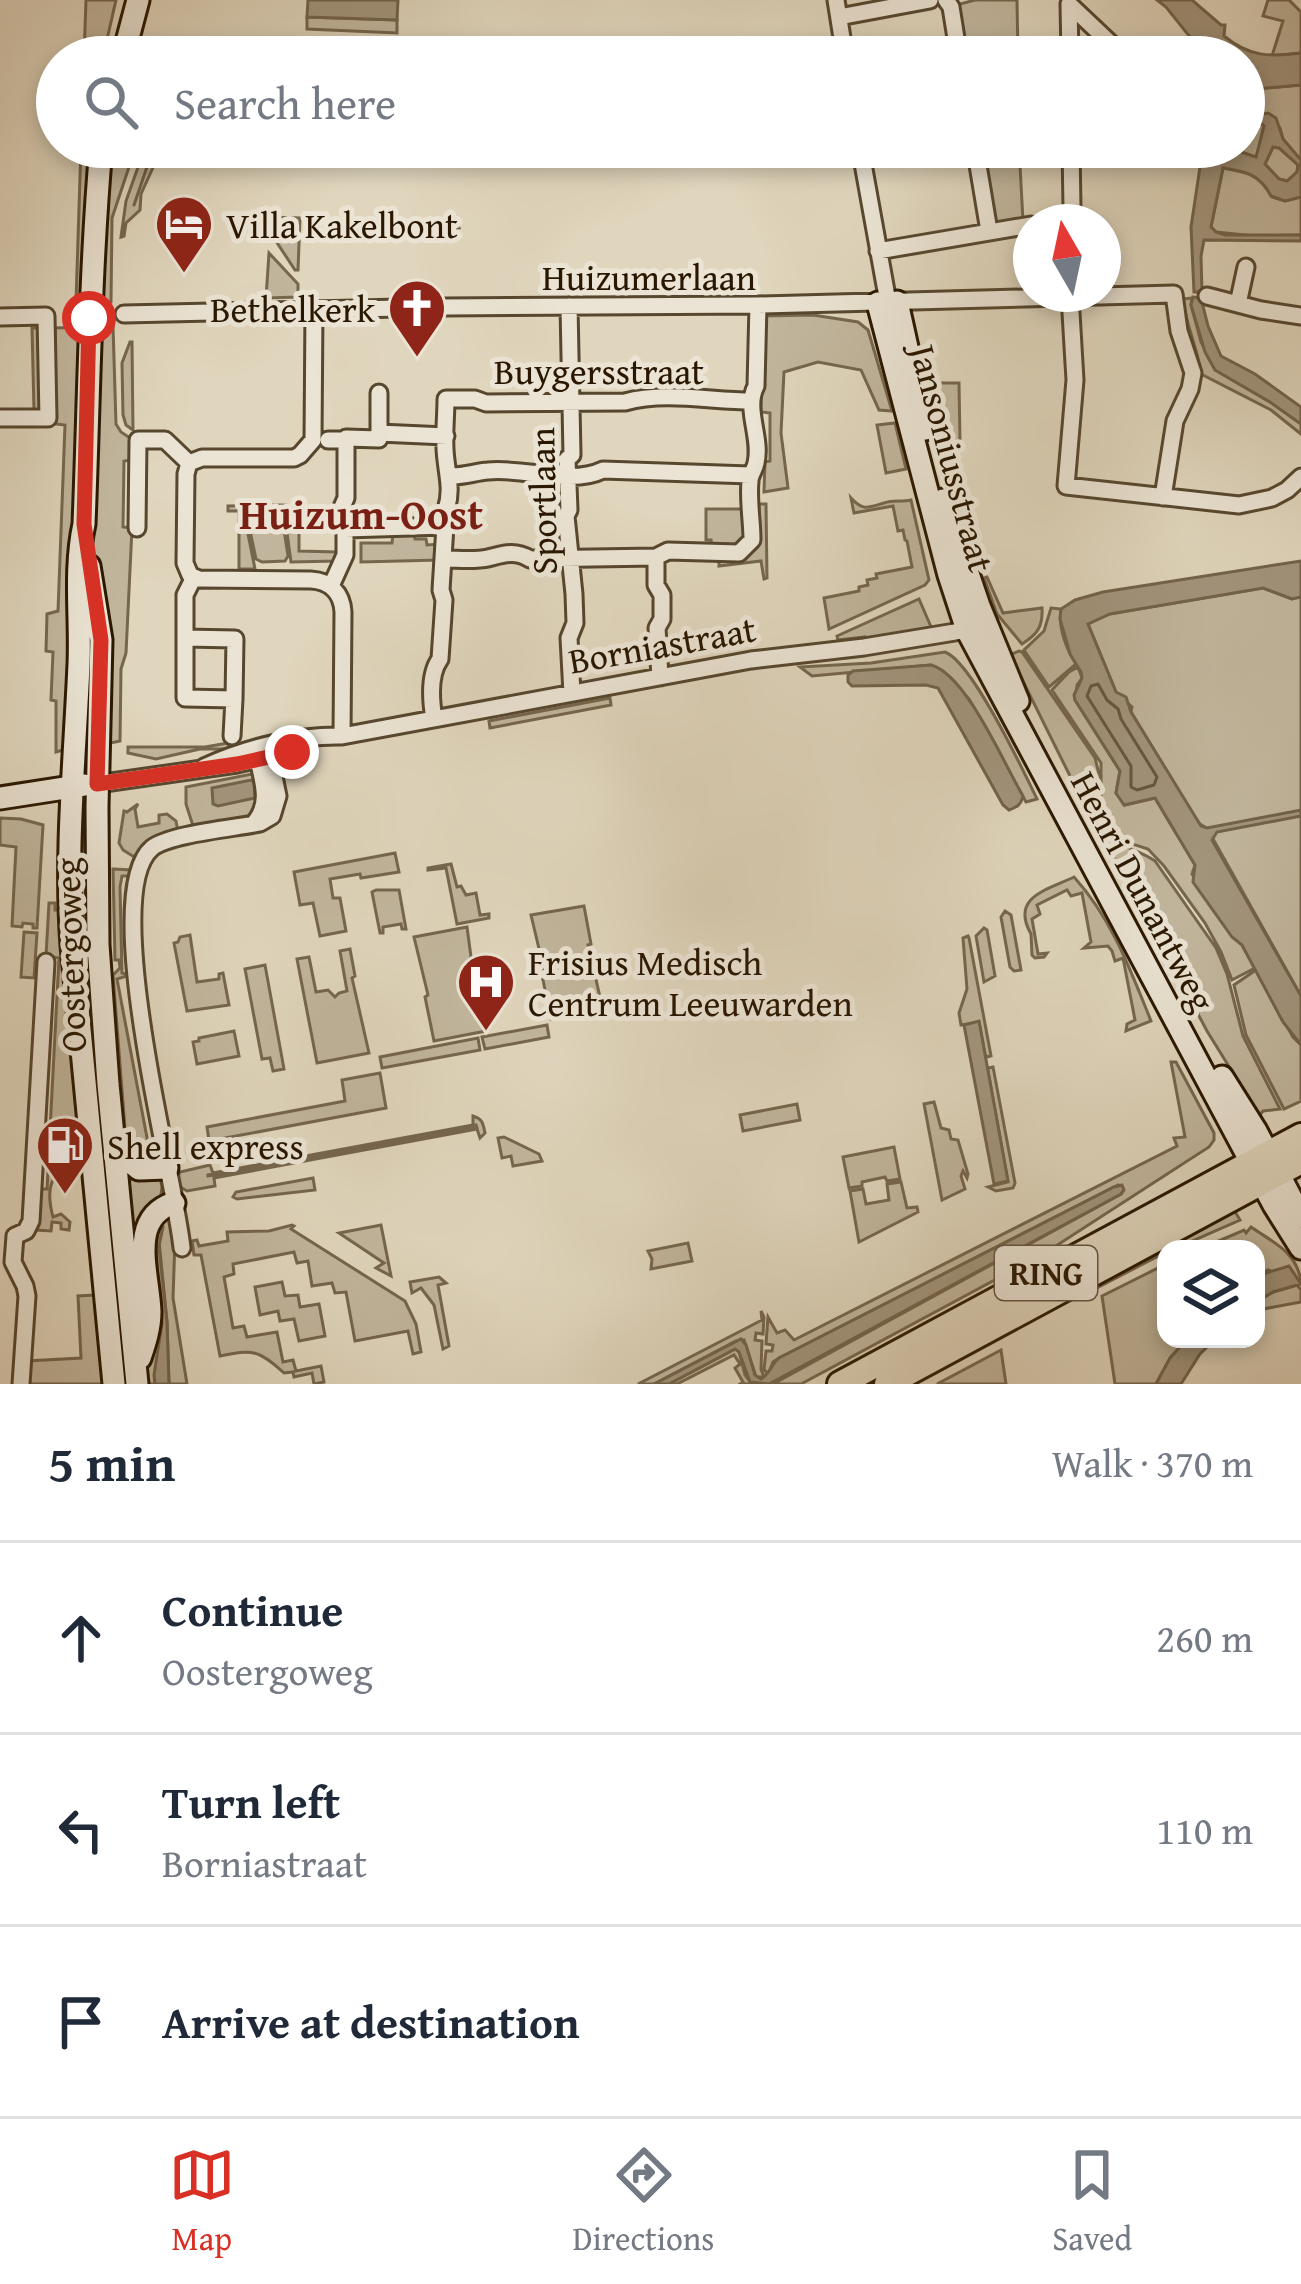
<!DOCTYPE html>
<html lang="en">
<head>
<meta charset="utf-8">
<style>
	body { margin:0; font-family:"Gentium Book Plus",serif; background:#f6f6f7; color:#1f2937 }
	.controls { position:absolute; right:36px; bottom:36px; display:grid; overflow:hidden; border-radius:24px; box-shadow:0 6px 18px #0003 }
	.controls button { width:108px; height:108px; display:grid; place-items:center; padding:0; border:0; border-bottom:3px solid #e0e1e3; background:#fff; color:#1f2937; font:60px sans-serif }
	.compass { position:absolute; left:1013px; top:204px; width:108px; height:108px; border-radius:50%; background:#fff; box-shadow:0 6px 18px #0003; rotate:351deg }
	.stop { position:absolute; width:36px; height:36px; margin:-27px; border:9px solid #d93025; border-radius:50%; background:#fff }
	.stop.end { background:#d93025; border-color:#fff; box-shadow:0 3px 12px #0008 }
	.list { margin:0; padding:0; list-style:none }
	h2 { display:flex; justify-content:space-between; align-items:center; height:156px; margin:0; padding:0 48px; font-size:51px }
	h2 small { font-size:39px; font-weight:400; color:#747a83 }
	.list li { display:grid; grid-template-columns:78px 1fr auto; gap:36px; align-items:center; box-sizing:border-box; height:192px; padding:0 48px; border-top:3px solid #e0e1e3 }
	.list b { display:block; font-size:45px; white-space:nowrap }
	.list p { margin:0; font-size:39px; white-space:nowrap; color:#747a83 }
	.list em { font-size:39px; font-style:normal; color:#747a83 }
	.icon { flex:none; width:66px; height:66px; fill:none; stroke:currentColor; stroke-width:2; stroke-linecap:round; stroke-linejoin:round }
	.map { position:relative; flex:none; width:1301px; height:1384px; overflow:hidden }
	.search { position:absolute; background:#fff; box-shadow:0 6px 18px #0003; left:36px; right:36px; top:36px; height:132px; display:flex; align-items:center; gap:30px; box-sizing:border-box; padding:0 42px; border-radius:66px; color:#747a83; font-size:45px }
	.sheet { height:732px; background:#fff }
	nav { display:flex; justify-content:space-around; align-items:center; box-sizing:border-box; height:168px; border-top:3px solid #e0e1e3; background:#fff; font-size:33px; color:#747a83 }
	nav a { display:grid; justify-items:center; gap:6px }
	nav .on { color:#d93025 }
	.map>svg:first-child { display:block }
	.green { fill:#c1b69d; stroke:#75664e; stroke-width:3; fill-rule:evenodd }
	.water { fill:#a2957d; stroke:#72634b; stroke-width:3; fill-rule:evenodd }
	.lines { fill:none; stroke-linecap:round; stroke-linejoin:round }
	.shore { stroke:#66563e; stroke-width:3 }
	.stream { stroke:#72634b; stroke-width:3 }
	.street-casing { stroke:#57472f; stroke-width:21 }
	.secondary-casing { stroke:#291700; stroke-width:27 }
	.primary-casing { stroke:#291700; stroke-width:30 }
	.street { stroke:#ebe4d4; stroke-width:15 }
	.secondary { stroke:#ebe4d4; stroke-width:21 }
	.primary { stroke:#e0d6bd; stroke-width:24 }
	.route { stroke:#d93025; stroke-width:15 }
	.labels { text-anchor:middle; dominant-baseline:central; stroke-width:10; stroke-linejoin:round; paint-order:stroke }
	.shield { fill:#ebe4d4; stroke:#635440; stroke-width:3 }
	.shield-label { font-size:33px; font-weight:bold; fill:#291700 }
	.poi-label { font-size:36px; fill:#291700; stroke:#ebe4d4; text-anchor:start }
	.street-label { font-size:36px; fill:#291700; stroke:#ebe4d4 }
	.quarter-label { font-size:42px; font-weight:bold; fill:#7a1f14; stroke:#ebe4d4 }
</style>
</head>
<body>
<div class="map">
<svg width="1301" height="1384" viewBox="0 0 1301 1384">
	<rect width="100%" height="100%" fill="#e0d6bd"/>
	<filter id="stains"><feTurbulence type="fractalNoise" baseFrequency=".00167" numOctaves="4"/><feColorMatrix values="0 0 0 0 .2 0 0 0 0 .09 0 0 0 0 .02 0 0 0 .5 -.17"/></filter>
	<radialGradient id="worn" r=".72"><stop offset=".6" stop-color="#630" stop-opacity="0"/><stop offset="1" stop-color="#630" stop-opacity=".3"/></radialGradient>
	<path class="green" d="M86,0H116L103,57H84Z
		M975,0H1017L1018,57H963L955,11L960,4Z
		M1268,0H1289L1301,12V53L1272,56L1283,21L1263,16Z
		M307,17L397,20V33L307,29Z
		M1301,85V161L1283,139L1280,128L1264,125L1257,158L1227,148L1244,147V90Z
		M81,147H94L86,301H76Z
		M109,147H127V151L132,158L112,218L111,302L103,303L101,253Z
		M982,147H1019L1023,221L1000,225L993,223Z
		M1273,147L1279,148L1298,165L1297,172L1287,181L1279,179L1265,164Z
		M143,153L159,154L141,194L140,210L126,223L124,236L121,237L126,201Z
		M1223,168C1247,172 1259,174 1272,197L1285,201L1301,197V235L1255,236L1216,232L1211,227Z
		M269,217L300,218L298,270H295L268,229Z
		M269,253L298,284V297L266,298Z
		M1192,298L1191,305L1201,342L1215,370L1270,402L1301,424V434L1271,410L1201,374C1198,348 1186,327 1183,299Z
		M813,315L858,322L868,330L892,411L879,410L861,370L818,362L784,372L781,433L788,488L764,492L765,462L770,461V413L761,412V316Z
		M102,326H113L116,424L121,432L133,440V460L124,461L123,527L132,528L126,653L121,669L120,741L106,744L98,591L90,550L95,394Z
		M85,327L64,747L63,750L56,752V701L51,700L53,652L46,651L47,614L58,611L65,425L56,424L55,328Z
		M32,328H42L43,406L38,412L34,411Z
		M130,342H132L133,430L126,425L123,415L122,363Z
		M930,383H959L960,442L945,444Z
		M895,423L906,469L886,473L877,425Z
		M851,498C863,511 867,508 884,503C893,500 902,502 911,500L929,580L925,585L829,629L824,598L859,591V587L868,585L867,580L877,578L876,574L912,567L907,541L905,540L903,530L898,531L893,506L854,513Z
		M759,504H766L767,578L764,579L761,561L719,566V560L744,558L758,546Z
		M281,505L299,506V551L337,552V561L291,562L285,518H247L246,511H228V506Z
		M706,509H747V538L735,549L712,548L711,540H706Z
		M239,514H244L255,569H239Z
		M254,520H278L283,523L288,556L285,561L262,562L256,559L249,526Z
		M393,534L414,535L415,539H426L427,545L441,544L440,560L361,562V543H392Z
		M987,577L1003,613L1042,608C1043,626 1038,634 1022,644L997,614L984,578Z
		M1263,588L1292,599L1301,596V996L1207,828L1198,823L1131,712L1132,707L1116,692L1088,624L1109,614Z
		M919,599L932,629L866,641L865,637L838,640L837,636Z
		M1051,608L1061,609C1058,627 1066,649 1076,664L1049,687L1024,650L1044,631Z
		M1019,651L1022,652L1095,758L1099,774L1095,786H1089L1070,776L1010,655Z
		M945,652C972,662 1022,768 1037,799L1026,802L969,699L931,665L812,676L800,667L871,663Z
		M1078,667L1082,678L1077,685L1075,700L1120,771L1116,793L1125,805L1155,798L1195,865L1192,874L1242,945L1255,968L1232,980L1221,952L1205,923L1164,866L1148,849L1120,840L1114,835L1101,803V763L1052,690L1069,672Z
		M610,698L611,705L490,728L489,721Z
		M228,743L229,749H200L156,759L128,753V747H205Z
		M257,773L262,795L250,819L194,829L186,804V787Z
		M138,804L135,809L138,827L159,823V815L167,814L176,821L178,832L146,845L136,858L123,850L119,843L124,811L127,812Z
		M0,818L21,819L43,825L37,928H33V924L23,923L22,927L12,926L16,847L0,845Z
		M1100,823H1103C1117,851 1132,845 1155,861L1216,948L1227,974L1243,1036L1280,1109L1263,1111L1260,1115L1254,1107L1207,1031L1171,963L1144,898L1112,855L1096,825Z
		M84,824L88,944L119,1278H116L98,1091L90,1066L78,940V826Z
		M395,853L399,872L361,878L360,874L330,879L333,898H340L346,931L320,936L313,903L300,905L294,872Z
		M451,864L457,887L461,886L466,895L476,893L480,915L489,914V918L457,924L446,868L428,870V868Z
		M113,869L132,870L131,876H122L120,887L122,973L130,975L117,979L148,1143L156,1142L159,1155L153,1161H139L126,1141L113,975L120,968L119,960H115Z
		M1074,877C1112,919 1130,969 1151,1021L1126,1031L1127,1024L1135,1020L1123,958L1115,961L1112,951L1108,946L1084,948L1091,942L1082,893L1071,896L1067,890L1037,905L1040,914L1032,919L1038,954L1047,953L1044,957L1035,958L1032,955L1031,934C1010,897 1047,890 1074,877Z
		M376,890H399L406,929H402L401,924L383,927V933H380L372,892Z
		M49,903H55V910H59L65,921L78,1071L74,1077L80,1140C64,1175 41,1172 53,1217L61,1214L70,1222L69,1230L61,1229V1223L52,1222L51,1231L35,1230L38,1189H47L50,1137L41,1136V1130H50L59,958L46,956Z
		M584,906L591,944L588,945L603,1010L595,1011L594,1008L581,1010L580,1014L551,1019L542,975L545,974L531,915Z
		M1005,911L1011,915L1021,970L1014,971L1010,967L1001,917Z
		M467,927L475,987H478L486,1031L434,1041L425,997L428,995L414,937Z
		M984,928L987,930L995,976L984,982L976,936Z
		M24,932L37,933L34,978L21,977Z
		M190,935L197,982L219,979V974L223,973L229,1005L187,1011L174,943L178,942L180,937Z
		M968,936L969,938L991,1056L987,1057L985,1054L979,1022L961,1025L959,1013L967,989L963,938Z
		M350,949L355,976L352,978L369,1053L317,1063L297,959L309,957L316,992L328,990L335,997L339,993L347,991L340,951Z
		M265,965L284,1069L273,1071L270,1058L262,1059L245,969Z
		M1256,970L1293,1037L1301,1045V1101L1284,1109L1246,1035L1234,985Z
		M547,1025L549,1037L485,1049L482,1037Z
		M234,1031L239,1056L197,1064L193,1042L199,1041V1038Z
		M478,1038L480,1050L382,1068L380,1057Z
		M1171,1062H1176L1214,1133V1140L1209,1147L1045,1253L801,1384H773L1121,1194L1118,1185L1114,1187L779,1358L773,1362L768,1375L764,1369L766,1351H772L773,1345L766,1344L768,1317L777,1333L785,1330L794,1340L1177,1146L1174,1138L1185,1137Z
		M993,1067L1015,1183L1013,1188L996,1191L988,1187L1008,1182L988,1071V1068Z
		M380,1073L386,1108L209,1141L207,1127L345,1101L342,1080Z
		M934,1102L941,1128L949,1130L951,1139L958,1140L968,1174L967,1178L963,1171L961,1176L965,1189L942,1200L924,1104Z
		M797,1104L800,1120L743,1131L740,1115Z
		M473,1116C483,1119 483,1124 485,1133L480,1138L477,1129L214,1178L215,1186L187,1191L177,1185V1179L180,1172L210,1165L213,1173L473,1125ZM476,1125L477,1128L208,1176V1175Z
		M504,1137L539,1154L542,1161L513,1166L511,1156L502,1158L498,1138Z
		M894,1147L900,1179L887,1181L885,1177L862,1182V1186L849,1188L843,1157Z
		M156,1174L160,1177L162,1187L144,1322L126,1181Z
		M313,1178L315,1190L237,1199L233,1197L236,1192Z
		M901,1182L907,1208L917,1207L918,1212L859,1242L850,1191L863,1189L866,1204L889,1200L887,1184Z
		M1234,1210L1240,1220L1174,1249H1166V1252L1091,1291L1088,1285Z
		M167,1215L175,1240L173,1298L187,1384H169L167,1322L159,1241L155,1245L162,1323L155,1384H144L157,1322L149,1241Z
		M292,1225L294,1226L291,1229L405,1301L416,1324L421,1352L413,1354L408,1331L355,1341L346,1292L335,1293L332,1283L312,1286L308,1261L297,1263L294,1252L233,1264L234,1274L224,1277L233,1328L244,1326L247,1337L277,1332L283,1362L293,1360L296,1371L321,1366L324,1382L314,1384L312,1373L294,1377L293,1372L284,1373C259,1350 253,1349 220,1356L201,1255H194L192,1241L197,1240L199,1246L228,1241L227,1232L269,1231Z
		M381,1225L391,1276L376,1268L384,1263L339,1233Z
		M1251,1227C1274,1243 1297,1252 1301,1282L1268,1270L1256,1276V1249H1200L1244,1230L1246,1233Z
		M688,1243L692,1261L651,1269L652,1259L648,1251Z
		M1166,1264V1339H1187L1170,1358L1156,1384H1115L1102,1296Z
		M439,1277L446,1283L438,1285L449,1346L443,1349L434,1305L421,1288L412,1293L410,1282Z
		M282,1282L285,1296L298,1295L300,1307L319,1304L325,1336L299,1341L294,1319L280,1321L278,1311L260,1315L255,1287Z
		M1297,1285L1301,1290V1302L1258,1310L1256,1317V1302L1273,1292Z
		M95,1295L98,1296L108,1384H26L27,1361L81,1358L78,1296Z
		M761,1311L764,1317L763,1334L756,1333L755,1340L762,1341L761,1369L764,1377H756L744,1340L736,1341L654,1384H638L762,1320Z
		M735,1349L739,1351L745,1375L752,1384H740L743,1382L735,1368L740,1364L734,1355L677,1384H669Z
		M1001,1350L1006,1384H937Z"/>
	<path class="water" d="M308,0H398L397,20L307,17Z
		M1157,0H1192L1221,25H1225L1224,36C1249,57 1270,57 1301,53V85L1244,90V57H1206L1166,7Z
		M1268,113L1276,118L1283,139L1301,160V197L1285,201L1271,196C1260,174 1247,172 1223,168L1211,227L1216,232L1225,235H1301V241L1204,240L1201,256L1202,292H1194L1191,227L1203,147H1227L1256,157L1264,126L1253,116ZM1273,147L1279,148L1298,165L1297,172L1287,181L1279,179L1265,164Z
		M426,223H457L459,228L324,238L323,235L328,230Z
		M1193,297L1201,298L1208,326L1221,356L1255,374L1301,407V424L1270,402L1215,370L1205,352L1191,305Z
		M1301,561V597L1292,599L1263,588L1110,614L1088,624L1116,692L1126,697L1131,712L1201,826L1207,828L1301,810V816L1217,832L1212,840L1301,996V1045L1283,1022L1242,945L1232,937L1193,882L1195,865L1155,798L1124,805L1116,793L1120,771L1075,700L1074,695L1082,678L1081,672L1070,654L1060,619L1061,609L1075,600L1103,592Z
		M931,665C966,674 1004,764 1023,796C1021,804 1018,807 1009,810L1003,805L938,688L926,685L852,686L848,682V675L853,671Z
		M251,780L254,782L255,798L218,806L213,804L212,788Z
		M979,1021L1008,1181L994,1184L964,1025Z
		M1122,1185L1124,1190L1121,1194L769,1384L750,1382L739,1352L735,1349L669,1384H654L741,1339L746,1345L755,1375L761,1379C771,1373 771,1364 779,1358L1114,1187Z
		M160,1226L163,1227L159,1246L167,1322L169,1384H155L154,1375L162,1323L155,1245Z
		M1289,1266L1301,1284L1273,1292L1256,1302V1276Z
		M1187,1339H1215L1200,1354L1181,1384H1156L1170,1358Z"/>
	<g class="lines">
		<path class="shore" d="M1098,684L1107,700L1118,709L1121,719L1157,777L1154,785L1137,790L1131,787V766L1087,696L1091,686Z"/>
		<path class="stream" d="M134,205L149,161"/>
		<g class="street-casing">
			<path id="street" d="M836,0L845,57
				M946,0L951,7L959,57
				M839,17L930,0
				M1070,57L1069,4L1125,57
				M860,147L888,302
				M975,147L989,231
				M1061,222L1072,208L1071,147
				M878,251L1031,225
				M1070,296L1075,380L1066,486L1239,505L1272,498L1287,490L1301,477
				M1207,296L1261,310L1301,316
				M1238,304L1246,267
				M569,306L572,455L567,459L569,510L566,516L574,594L575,623L569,638L572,693
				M314,309L313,440L300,455L294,458H202L189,463L186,474L185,563L190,575L199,579L311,580C330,581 342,593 343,612L342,736
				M124,314L445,307L758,305L1174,294L1179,331L1193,373L1190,389L1175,421L1163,497
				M0,317L46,316L48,418H0
				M379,433L446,436
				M328,440H346
				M451,476C466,476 475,472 488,471C525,467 570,486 603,470L750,475
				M137,528L138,440H165L189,463
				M345,529L342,507L346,498V438L379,439V393
				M656,557V585L662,595V619L657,628L660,677
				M444,559C458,559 475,561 488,558C504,554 515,550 530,559L656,557L668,551L739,553L752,540C752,521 748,500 750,481C750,475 755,469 756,463C762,437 744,409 756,386L758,305
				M331,586L345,555V529L445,526
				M185,638L235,639L234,699L185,698V595L194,577
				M434,719C431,701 429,674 440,659L444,600L441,590L446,510C452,491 448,479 446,460C443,440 446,419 446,399H475L486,403L625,402C666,391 710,401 752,401
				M232,736L234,699
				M204,767C245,748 297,735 342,736L751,660L864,647L967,630L972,625
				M97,784L237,764L306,749
				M254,823C272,803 262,780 257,755
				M15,1236L26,1231L31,1221L46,962
				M15,1236L13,1262L25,1286L27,1296L21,1384
				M182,1248C175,1176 98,894 152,848C169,834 236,828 260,823L272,816L278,796L268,747"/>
		</g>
		<g class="secondary-casing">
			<path id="secondary" d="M123,57L138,0
				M101,147C90,273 89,398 84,524C74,570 81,618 79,664C75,757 65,853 72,946L114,1384
				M897,302L925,429
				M878,303L949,575L967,630L1274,1205L1301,1248
				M943,500L979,606L1018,701
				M89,566L101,640L97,807L98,945L108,1084L137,1384
				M0,798L84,785
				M1222,1077L1256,1131L1301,1217
				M118,1140L128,1160L139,1169L167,1168
				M140,1358C145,1343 150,1328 150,1312C149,1274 127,1218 174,1203"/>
		</g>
		<g class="primary-casing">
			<path id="primary" d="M840,1384L1301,1136
				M887,1384L1301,1161"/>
		</g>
		<use href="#street" class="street"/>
		<use href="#secondary" class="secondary"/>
		<use href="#primary" class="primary"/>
	</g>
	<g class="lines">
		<path class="route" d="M89,318L84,524L101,640L97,784L237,764L292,752"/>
	</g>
	<defs>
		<g id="hotel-pin" transform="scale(3)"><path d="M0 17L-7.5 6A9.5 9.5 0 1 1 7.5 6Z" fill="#8f2418" stroke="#ebe4d4"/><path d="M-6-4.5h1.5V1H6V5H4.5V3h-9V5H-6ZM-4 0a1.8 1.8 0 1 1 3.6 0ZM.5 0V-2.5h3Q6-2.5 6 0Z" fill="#fff"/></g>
		<g id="church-pin" transform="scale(3)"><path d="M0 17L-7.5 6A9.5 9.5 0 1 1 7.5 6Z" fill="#8f2418" stroke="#ebe4d4"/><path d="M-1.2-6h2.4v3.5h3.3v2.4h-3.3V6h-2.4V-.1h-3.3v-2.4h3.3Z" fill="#fff"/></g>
		<g id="hospital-pin" transform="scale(3)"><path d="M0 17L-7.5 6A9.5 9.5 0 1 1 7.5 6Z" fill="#8f2418" stroke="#ebe4d4"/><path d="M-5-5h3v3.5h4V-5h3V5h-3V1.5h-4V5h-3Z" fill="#fff"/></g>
		<g id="fuel-pin" transform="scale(3)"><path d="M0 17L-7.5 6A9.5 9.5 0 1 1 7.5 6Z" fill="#8f2418" stroke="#ebe4d4"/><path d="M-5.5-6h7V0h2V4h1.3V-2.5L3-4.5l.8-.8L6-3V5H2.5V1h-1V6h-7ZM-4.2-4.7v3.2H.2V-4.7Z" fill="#fff"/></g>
	</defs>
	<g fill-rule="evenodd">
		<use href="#hotel-pin" x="184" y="224"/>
		<use href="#church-pin" x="417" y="308"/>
		<use href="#hospital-pin" x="486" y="982"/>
		<use href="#fuel-pin" x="65" y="1145"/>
	</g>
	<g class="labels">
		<rect class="shield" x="995" y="1246" width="102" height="54" rx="9"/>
		<g class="shield-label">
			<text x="1046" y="1273">RING</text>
		</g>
		<g class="poi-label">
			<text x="226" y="224">Villa Kakelbont</text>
			<text x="375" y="308" text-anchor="end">Bethelkerk</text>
			<text x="528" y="961">Frisius Medisch<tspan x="528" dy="41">Centrum Leeuwarden</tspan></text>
			<text x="107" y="1145">Shell express</text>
		</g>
		<g class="street-label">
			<text x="649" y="276">Huizumerlaan</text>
			<text x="599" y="370">Buygersstraat</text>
			<text transform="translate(953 458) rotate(75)">Jansoniusstraat</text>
			<text transform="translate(542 501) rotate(-91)">Sportlaan</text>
			<text transform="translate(662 644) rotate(-10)">Borniastraat</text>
			<text transform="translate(1144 891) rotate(62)">Henri Dunantweg</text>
			<text transform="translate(69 955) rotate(-92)">Oostergoweg</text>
		</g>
		<g class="quarter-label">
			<text x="361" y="513">Huizum-Oost</text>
		</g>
	</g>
	<rect width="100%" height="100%" filter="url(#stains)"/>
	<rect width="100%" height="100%" fill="url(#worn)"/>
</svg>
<div class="controls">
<button><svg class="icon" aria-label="layers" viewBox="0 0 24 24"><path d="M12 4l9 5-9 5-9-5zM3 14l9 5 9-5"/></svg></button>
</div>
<svg class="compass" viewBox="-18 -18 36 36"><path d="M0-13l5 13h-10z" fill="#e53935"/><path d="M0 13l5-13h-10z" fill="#747a83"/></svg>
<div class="stop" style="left:89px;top:318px"></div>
<div class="stop end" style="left:292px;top:752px"></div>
<div class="search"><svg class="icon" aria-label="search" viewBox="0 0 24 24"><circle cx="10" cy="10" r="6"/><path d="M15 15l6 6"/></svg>Search here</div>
</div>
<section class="sheet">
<h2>5 min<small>Walk · 370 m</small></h2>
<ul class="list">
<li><svg class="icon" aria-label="ahead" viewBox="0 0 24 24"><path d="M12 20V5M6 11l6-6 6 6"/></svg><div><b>Continue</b><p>Oostergoweg</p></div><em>260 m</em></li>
<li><svg class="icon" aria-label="left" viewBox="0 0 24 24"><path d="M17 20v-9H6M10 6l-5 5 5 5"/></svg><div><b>Turn left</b><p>Borniastraat</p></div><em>110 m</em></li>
<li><svg class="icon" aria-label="arrive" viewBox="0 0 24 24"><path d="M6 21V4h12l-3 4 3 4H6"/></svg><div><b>Arrive at destination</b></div></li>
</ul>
</section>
<nav>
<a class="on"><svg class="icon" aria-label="map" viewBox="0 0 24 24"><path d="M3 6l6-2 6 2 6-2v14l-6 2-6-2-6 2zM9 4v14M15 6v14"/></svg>Map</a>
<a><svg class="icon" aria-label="directions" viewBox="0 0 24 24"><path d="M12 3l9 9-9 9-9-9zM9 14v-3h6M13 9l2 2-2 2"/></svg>Directions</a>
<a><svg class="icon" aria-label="saved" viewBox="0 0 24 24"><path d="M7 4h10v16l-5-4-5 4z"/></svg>Saved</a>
</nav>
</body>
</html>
